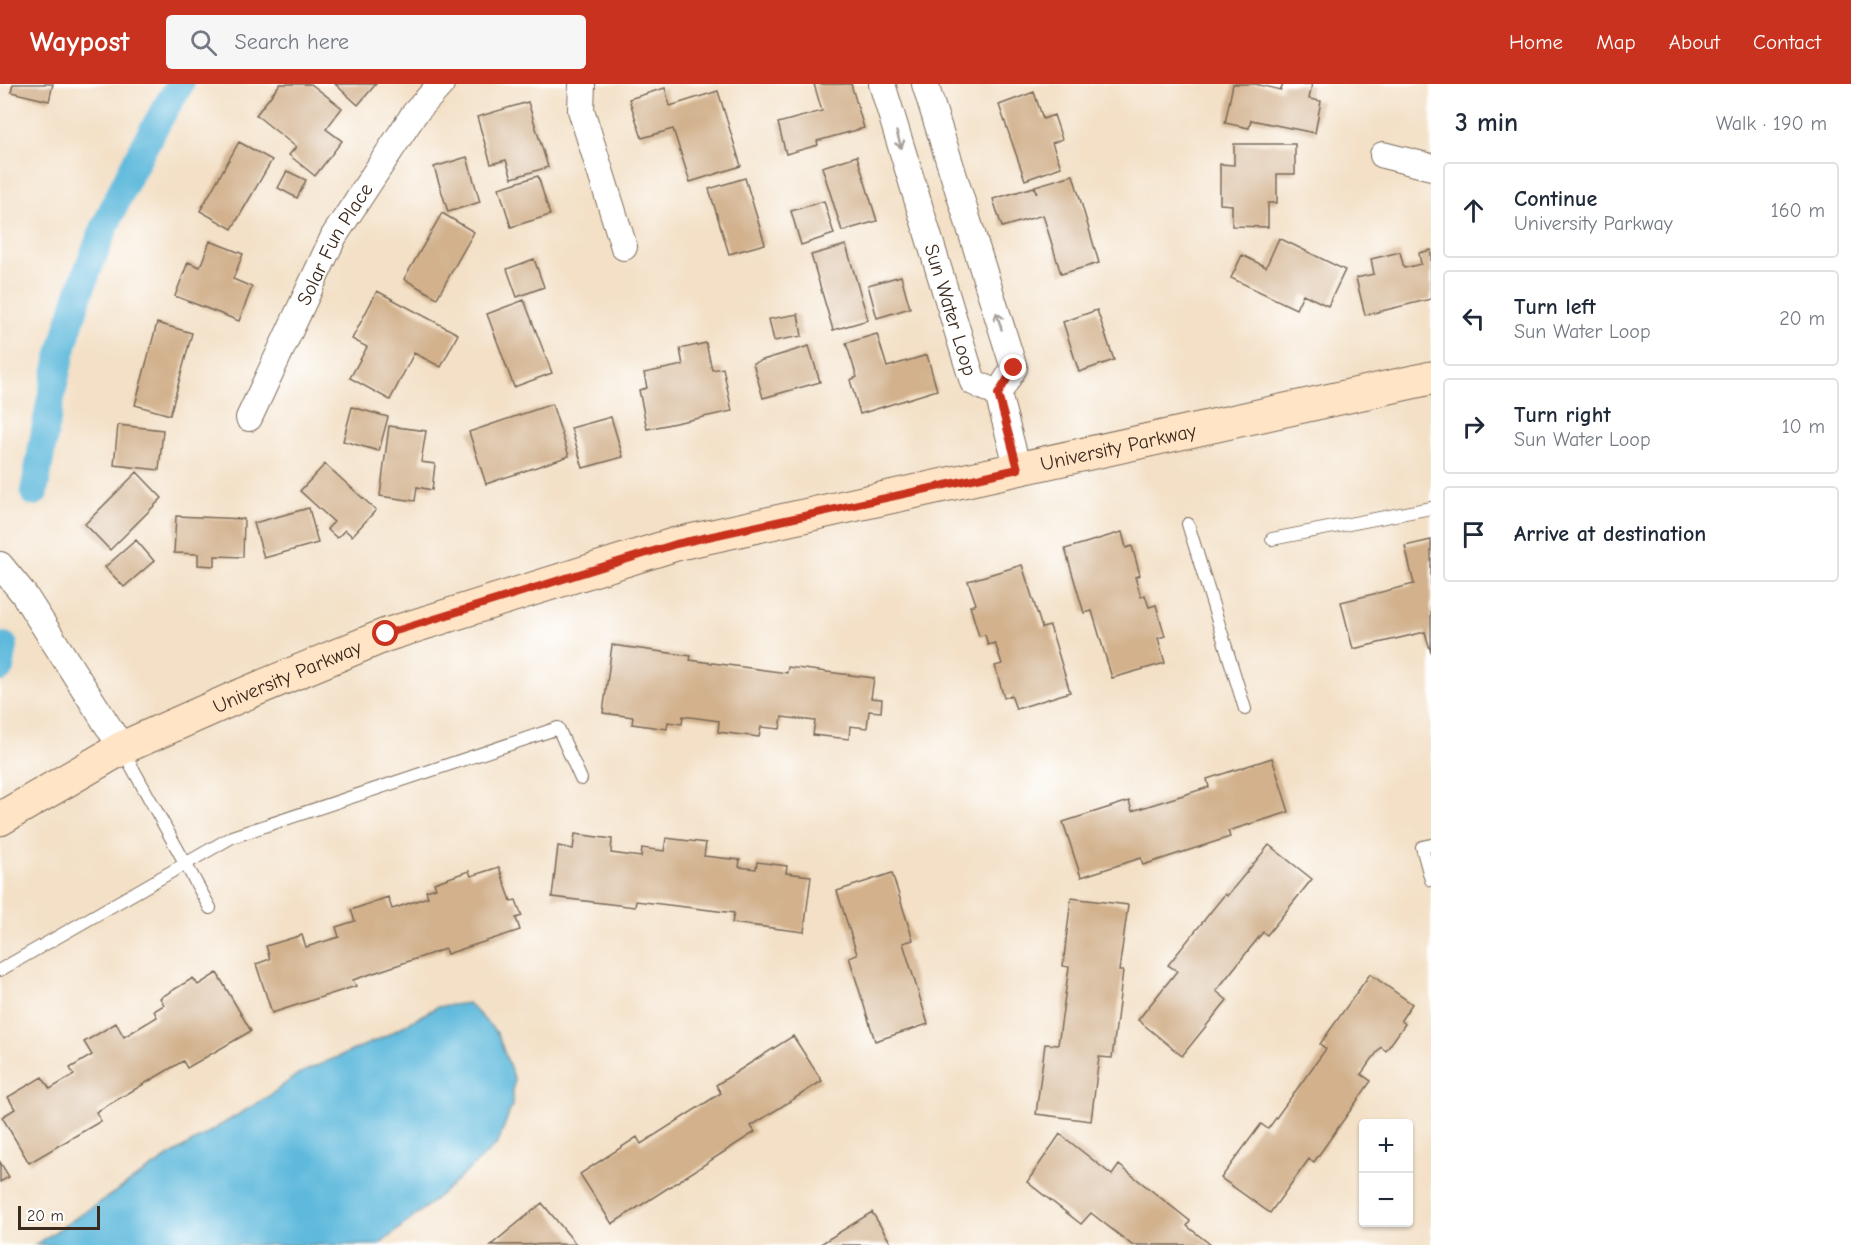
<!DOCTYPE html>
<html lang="en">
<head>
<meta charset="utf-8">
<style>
	body { margin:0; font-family:"Comic Neue",sans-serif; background:#f6f6f7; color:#1f2937 }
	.controls { position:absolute; right:18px; bottom:18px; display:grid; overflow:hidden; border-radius:6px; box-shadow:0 2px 4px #0004 }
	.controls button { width:54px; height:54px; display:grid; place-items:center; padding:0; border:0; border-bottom:2px solid #e0e1e3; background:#fff; color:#1f2937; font:30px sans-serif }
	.scale { position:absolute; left:18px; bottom:15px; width:82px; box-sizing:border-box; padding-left:6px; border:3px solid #3b2a1e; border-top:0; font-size:16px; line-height:21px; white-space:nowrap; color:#3b2a1e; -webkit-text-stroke:4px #fff; paint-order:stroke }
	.stop { position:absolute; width:18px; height:18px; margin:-14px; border:4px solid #c8321e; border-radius:50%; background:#fff }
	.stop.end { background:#c8321e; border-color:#fff; box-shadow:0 2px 6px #0008 }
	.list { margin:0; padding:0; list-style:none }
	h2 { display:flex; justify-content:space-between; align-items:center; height:78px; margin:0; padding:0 24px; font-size:26px }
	h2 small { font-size:20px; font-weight:400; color:#747a83 }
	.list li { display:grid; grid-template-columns:39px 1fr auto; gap:18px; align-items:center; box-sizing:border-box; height:96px; margin:0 12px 12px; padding:0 12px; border:2px solid #e0e1e3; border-radius:6px }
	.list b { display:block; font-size:22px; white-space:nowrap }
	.list p { margin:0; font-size:20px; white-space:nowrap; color:#747a83 }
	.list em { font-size:20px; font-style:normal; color:#747a83 }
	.icon { flex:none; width:33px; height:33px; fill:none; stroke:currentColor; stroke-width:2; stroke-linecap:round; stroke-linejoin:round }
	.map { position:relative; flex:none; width:1431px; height:1161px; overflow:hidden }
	header { display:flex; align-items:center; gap:36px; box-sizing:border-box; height:84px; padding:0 30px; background:#c8321e; color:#fff }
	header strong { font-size:28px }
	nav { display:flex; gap:33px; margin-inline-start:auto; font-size:21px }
	.search { width:420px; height:54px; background:#f6f6f7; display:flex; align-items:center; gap:15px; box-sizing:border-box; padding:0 21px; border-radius:6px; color:#747a83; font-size:22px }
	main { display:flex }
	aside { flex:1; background:#fff }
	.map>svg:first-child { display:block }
	.water { fill:#5fb9dc; stroke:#4d727d; stroke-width:1.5 }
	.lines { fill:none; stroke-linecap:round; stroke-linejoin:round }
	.canal { stroke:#5fb9dc; stroke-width:28 }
	.building { fill:#d2b18c }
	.service-casing { stroke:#7b6a59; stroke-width:14 }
	.minor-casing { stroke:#7b6a59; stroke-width:28 }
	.secondary-casing { stroke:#7b6a59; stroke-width:35 }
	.service { stroke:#fff; stroke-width:12 }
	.minor { stroke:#fff; stroke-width:26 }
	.secondary { stroke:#ffe4c6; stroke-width:33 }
	.oneway { stroke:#a79f9a }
	.route { stroke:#c8321e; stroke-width:8 }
	.labels { text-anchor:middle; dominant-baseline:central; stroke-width:5; stroke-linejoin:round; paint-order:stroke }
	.street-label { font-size:20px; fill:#3b2a1e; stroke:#fff }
</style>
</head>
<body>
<header>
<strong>Waypost</strong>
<div class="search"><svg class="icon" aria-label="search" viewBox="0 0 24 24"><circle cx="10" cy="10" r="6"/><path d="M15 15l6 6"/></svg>Search here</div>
<nav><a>Home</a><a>Map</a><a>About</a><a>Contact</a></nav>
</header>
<main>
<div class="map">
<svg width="1431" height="1161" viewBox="0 0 1431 1161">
	<rect width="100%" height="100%" fill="#fff"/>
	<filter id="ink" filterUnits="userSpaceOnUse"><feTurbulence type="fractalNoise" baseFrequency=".0167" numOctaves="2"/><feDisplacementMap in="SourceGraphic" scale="12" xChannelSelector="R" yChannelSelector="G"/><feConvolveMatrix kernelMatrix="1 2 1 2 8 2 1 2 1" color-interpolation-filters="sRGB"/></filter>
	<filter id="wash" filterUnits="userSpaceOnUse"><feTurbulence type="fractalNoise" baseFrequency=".008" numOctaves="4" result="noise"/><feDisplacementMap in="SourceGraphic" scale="24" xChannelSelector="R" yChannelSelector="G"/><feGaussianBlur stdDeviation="1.35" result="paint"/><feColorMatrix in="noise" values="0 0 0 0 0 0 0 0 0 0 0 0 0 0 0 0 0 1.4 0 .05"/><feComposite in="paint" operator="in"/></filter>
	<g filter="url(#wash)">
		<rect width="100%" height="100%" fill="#f3e0c6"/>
		<path class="water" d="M468,919L497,949L514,994L512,1021L498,1059L450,1103L379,1161H35L168,1073L269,1012L298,990L384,953L437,923Z"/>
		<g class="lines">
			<path class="canal" d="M34,408C43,362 49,315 61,270C86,174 128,84 180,0
				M0,584L4,562"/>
		</g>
		<g id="blocks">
			<path class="building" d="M13,0H53L49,17L11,8Z
				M280,0H311L342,24L326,45L342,57L315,92L289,71L296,63L256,31Z
				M335,0H376L358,21Z
				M814,0H851L864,44L817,57L818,61L786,70L778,39L822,27Z
				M1233,0H1255L1281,6L1283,0H1312L1309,15L1321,17L1315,49L1251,36L1249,44L1225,39Z
				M665,4L670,22L718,7L741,82L690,98L673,45L642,54L629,15Z
				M1034,8L1043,35L1054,31L1062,55L1052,59L1061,83L1025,96L999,21Z
				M528,18L548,83L512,94L506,76L491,80L477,33Z
				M239,58L272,76L232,145L200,127Z
				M1234,60H1295V90H1277V119H1268V143L1232,142V121L1220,120V80L1234,81Z
				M857,72L877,137L842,147L822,83Z
				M467,73L480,118L448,128L434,83Z
				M287,87L306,96L297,114L278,104Z
				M1073,91L1099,179L1061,190L1043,131L1002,143L993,115L1034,103L1037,110L1035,102Z
				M538,92L550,131L511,143L499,104Z
				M745,94L765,160L729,170L709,105Z
				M824,117L834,150L801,161L791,127Z
				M442,129L474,148L437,214L404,195Z
				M1279,154L1345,186L1328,222L1303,210L1296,225L1231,194L1242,171L1266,183Z
				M210,157L243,170L233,195L252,203L239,237L175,212L188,178L200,183Z
				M846,161L868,236L833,246L811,171Z
				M1431,166V215L1365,231L1356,194L1374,190L1371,175L1400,168L1404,184L1421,180L1419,169Z
				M534,175L544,203L517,213L507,185Z
				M901,192L910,224L877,234L868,201Z
				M377,207L458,250L441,283L414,269L390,316L350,294L367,263L352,255Z
				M524,216L552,289L514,303L487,230Z
				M1097,226L1114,276L1079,288L1063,238Z
				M798,230L802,252L774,257L769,235Z
				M157,239L192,249L170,331L135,321Z
				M877,250L887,283L927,271L937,306L860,330L850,296L857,293L846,259Z
				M706,259L712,286L723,284L732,327L647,345L639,306L647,304L644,289L683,281L680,265Z
				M809,262L820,298L763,314L753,279Z
				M552,320L569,372L486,400L469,348Z
				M352,323L388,333L379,367L343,357Z
				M611,333L623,373L583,384L571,344Z
				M118,341L163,346L159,386L114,381Z
				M389,342L426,347L421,378L435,380L432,406L417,403L415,417L380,412Z
				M325,380L376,426L352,452L345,446L337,454L327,445L334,438L300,407Z
				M137,388L162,414L110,466L85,440Z
				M309,424L318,459L264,474L254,439Z
				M176,432L244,435L243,473L215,472V482L198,481V470L174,469Z
				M1122,448L1126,464L1132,462L1140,491L1135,493L1141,513L1145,511L1149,523L1156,521L1165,552L1158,554L1165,579L1112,594L1092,527L1084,529L1065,465Z
				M136,456L154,477L124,503L105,483Z
				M1431,456V569L1425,548L1353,565L1341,518L1414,500L1405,462Z
				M1022,481L1042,544L1050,542L1070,608L1016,625L1011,611L1004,614L995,582L1002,580L995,559L988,561L985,551L979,552L970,522L976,520L968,497Z
				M612,561L691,572L690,576L787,589L788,583L874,594L871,614L882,615L881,628L869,627L867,644L850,642L849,655L813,651L815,637L782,633L780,645L761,643L759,653L718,648L719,637L683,632L682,640L668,638L667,645L632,640L633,633L603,629Z
				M1272,674L1289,728L1228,747L1230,753L1143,781L1141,774L1081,793L1063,738L1129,717L1132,727L1209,703L1207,695Z
				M575,750L612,755L611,769L641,773L642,764L664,767L666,754L706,759L704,772L740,776L739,783L756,785L757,778L787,782L786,789L811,792L804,848L732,839L734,829L636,817L635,823L552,813L558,762L573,765Z
				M1269,761L1312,795L1267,851L1263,848L1216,907L1227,916L1182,972L1138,936L1177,887L1168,881L1225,810L1227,812Z
				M499,783L511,817L516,816L522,832L516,834L520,846L447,870L445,865L353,896L356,902L272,929L256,880L270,875L266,862L302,851L306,863L339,853L336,843L355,837L351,826L388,813L392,825L428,813L426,807L436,804L434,799L469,787L471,792Z
				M892,789L913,856L903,859L928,940L875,957L849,873L857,870L837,807Z
				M1071,814L1128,821L1119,887H1123L1112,974L1099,973L1091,1037L1036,1030L1045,960L1058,961L1069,883L1063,882Z
				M217,889L251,947L187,984L183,977L96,1028L101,1037L29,1079L2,1033L15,1025L8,1013L42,993L50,1005L74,991L70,984L92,971L84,958L116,939L124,953L157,933L154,927L164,921L160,914L193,894L198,901Z
				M1370,890L1412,920L1401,936L1405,940L1386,967L1381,963L1361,990L1371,997L1314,1078L1309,1075L1270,1129L1221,1094L1261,1040L1268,1045L1326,965L1320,960Z
				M793,952L822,997L751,1042L755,1048L612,1140L580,1090L637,1053L641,1060L721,1009L716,1001Z
				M1060,1050L1112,1091L1119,1081L1190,1137L1187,1142L1211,1161H1132L1091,1129L1081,1140L1027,1098Z
				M0,1078L9,1093L0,1098Z
				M542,1119L576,1160L491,1161Z
				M872,1128L892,1161H819Z"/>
		</g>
	</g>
	<g filter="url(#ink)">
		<use href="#blocks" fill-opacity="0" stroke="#7b6a59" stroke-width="1.5"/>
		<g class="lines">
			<g class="service-casing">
				<path id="service" d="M1188,440L1245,625
					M1272,455L1431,424
					M122,665L210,824
					M1431,761L1422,763L1431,796
					M0,886L232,753L558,644L581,695"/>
			</g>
			<g class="minor-casing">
				<g id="minor">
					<path d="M582,0L581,26L624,163"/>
					<path id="s1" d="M882,0L973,298L998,310"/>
					<path d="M925,0L1014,284L998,310L1018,385"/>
					<path d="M1383,71L1431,83"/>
					<path id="s2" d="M249,334L334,152L414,30L441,0"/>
					<path d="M0,481L23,509L122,664"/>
				</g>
			</g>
			<g class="secondary-casing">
				<g id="secondary">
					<path id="s3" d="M0,735L122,664L235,614L386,551L676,460L1431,294"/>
				</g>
			</g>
			<use href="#service" class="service"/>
			<use href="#minor" class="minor"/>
			<use href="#secondary" class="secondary"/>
		</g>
		<defs><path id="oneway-shaft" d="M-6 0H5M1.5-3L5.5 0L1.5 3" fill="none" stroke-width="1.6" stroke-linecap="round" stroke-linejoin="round" transform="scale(1.5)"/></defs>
		<g class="oneway">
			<use href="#oneway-shaft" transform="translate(899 56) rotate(73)"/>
			<use href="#oneway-shaft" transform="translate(999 237) rotate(-107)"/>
		</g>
	</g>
	<g class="lines" filter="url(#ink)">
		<path class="route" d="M386,550L676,460L1018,385L998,310L1014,284"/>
	</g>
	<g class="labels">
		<g class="street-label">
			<text stroke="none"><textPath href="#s2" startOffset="194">Solar Fun Place</textPath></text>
			<text stroke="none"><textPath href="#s1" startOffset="236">Sun Water Loop</textPath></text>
			<text stroke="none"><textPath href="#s3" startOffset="1185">University Parkway</textPath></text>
			<text stroke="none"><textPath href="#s3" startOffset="321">University Parkway</textPath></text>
		</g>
	</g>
</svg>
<div class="controls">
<button>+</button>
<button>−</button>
</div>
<div class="scale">20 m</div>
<div class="stop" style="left:386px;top:550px"></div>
<div class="stop end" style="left:1014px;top:284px"></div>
</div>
<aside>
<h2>3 min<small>Walk · 190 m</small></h2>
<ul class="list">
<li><svg class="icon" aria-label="ahead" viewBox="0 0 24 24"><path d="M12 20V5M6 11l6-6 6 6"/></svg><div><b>Continue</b><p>University Parkway</p></div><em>160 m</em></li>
<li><svg class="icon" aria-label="left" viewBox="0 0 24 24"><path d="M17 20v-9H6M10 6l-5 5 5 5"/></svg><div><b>Turn left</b><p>Sun Water Loop</p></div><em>20 m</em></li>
<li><svg class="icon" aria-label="right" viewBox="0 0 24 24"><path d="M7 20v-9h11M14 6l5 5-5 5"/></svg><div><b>Turn right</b><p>Sun Water Loop</p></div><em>10 m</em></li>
<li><svg class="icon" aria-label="arrive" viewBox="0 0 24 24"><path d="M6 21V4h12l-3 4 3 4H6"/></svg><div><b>Arrive at destination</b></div></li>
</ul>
</aside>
</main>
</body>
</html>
